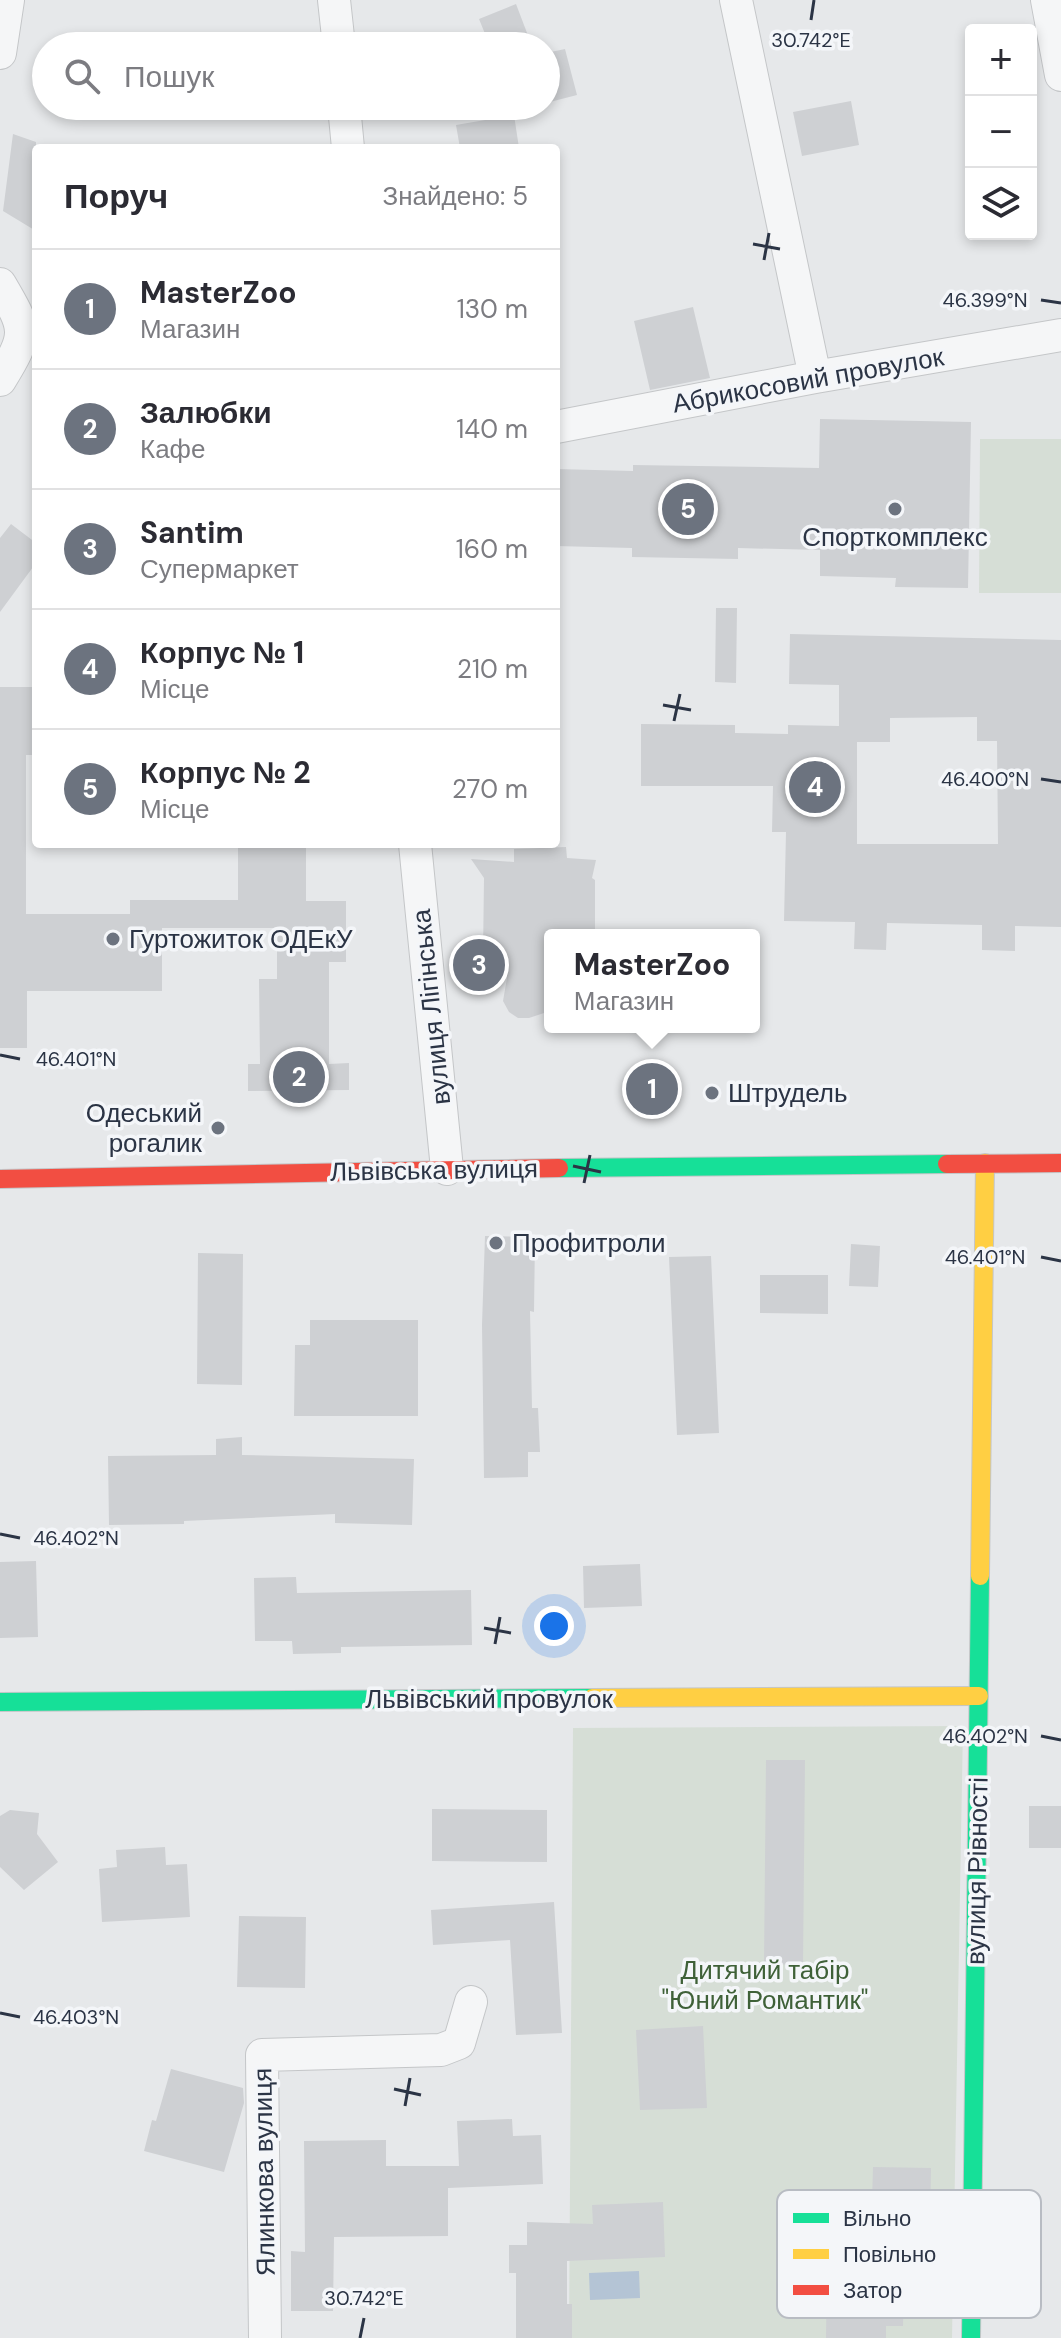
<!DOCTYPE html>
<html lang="uk">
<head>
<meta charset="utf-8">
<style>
	body { margin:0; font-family:"DM Sans",sans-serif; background:#f2f2f3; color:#2b2b33 }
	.controls { position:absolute; right:24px; top:24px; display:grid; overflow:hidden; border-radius:8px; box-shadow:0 4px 12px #0003 }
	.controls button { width:72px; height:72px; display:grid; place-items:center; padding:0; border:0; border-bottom:2px solid #e1e1e2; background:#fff; color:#2b2b33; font:40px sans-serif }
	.you { position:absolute; left:554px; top:1626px; width:28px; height:28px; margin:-20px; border:6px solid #fff; border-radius:50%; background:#1a73e8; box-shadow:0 0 0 12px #1a73e833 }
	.badge { display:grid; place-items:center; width:52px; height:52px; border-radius:50%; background:#6c737f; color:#fff; font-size:26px; font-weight:700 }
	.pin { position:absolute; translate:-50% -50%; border:4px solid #fff; box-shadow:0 2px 8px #0006 }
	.popup { position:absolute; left:544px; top:929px; width:216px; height:104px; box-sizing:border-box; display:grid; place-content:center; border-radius:8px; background:#fff; filter:drop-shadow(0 2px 6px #0005); font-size:26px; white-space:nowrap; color:#7c7c81 }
	.popup b { font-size:30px; color:#2b2b33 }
	.popup::after { content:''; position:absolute; left:50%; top:100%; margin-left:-16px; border:16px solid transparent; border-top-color:#fff }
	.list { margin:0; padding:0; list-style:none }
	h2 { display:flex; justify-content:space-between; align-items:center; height:104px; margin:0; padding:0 32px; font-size:34px }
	h2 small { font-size:26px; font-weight:400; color:#7c7c81 }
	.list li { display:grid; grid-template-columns:52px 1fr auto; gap:24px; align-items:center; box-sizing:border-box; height:120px; padding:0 32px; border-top:2px solid #e1e1e2 }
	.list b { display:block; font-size:30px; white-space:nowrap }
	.list p { margin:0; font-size:26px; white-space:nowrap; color:#7c7c81 }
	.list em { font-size:26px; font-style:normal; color:#7c7c81 }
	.icon { flex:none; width:44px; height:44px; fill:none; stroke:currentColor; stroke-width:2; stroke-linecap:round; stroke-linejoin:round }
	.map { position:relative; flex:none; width:1061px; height:2338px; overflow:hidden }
	.search { position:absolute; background:#fff; box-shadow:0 4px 12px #0003; left:32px; top:32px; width:528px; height:88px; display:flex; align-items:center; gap:20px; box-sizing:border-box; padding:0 28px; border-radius:44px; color:#7c7c81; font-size:30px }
	.panel { position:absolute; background:#fff; box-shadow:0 4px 12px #0003; left:32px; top:144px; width:528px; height:704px; border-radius:8px }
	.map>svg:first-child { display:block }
	.green { fill:#d6ded6 }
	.water { fill:#b4c4d5 }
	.building { fill:#ced0d3; fill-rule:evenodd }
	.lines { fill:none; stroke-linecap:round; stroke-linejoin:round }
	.street-casing { stroke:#c4c6c8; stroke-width:34 }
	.fast-casing { stroke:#c4c6c8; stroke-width:20 }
	.slow-casing { stroke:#c4c6c8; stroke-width:20 }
	.jam-casing { stroke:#c4c6c8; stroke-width:20 }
	.street { stroke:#f5f6f7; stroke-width:32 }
	.fast { stroke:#16e098; stroke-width:18 }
	.slow { stroke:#ffcf43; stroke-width:18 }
	.jam { stroke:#f24e42; stroke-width:18 }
	.ticks { fill:none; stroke:#2b3445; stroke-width:3 }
	.poi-dot { fill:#6c737f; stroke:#f4f6f9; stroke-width:3 }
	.labels { text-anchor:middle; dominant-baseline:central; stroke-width:7; stroke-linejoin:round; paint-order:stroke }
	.street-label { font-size:26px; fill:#2b3445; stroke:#f4f6f9 }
	.poi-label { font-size:26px; fill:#2b3445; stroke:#f4f6f9; text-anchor:start }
	.park-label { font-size:26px; fill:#3f6138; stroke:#f4f6f9 }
	.key { fill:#f4f6f9; stroke:#b8bcc3; stroke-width:2 }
	.key-label { font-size:22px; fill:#2b3445 }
	.ticks-label { font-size:20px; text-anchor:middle; fill:#2b3445; stroke:#f4f6f9; stroke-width:7; stroke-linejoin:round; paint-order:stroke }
</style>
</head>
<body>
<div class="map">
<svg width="1061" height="2338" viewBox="0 0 1061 2338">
	<rect width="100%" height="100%" fill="#e6e8ea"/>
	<path class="green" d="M980,439H1061V593H979Z
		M963,1726L952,2338H569L573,1728Z"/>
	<path class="water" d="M639,2271L640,2298L590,2300L589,2273Z"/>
	<path class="building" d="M516,4L532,46H490L479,19Z
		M565,49L577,95L546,103V53Z
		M851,101L859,145L802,156L793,112Z
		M514,115L519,148H460L456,125Z
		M13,134L36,142V231L3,211Z
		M693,307L710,378L650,390L634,321Z
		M820,419L971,422L968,588L895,587L896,578L820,576V550L738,548V559L632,557V548L556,546V469L633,471V465L819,468Z
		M11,524L36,543V563L0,612V538Z
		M716,608H737L736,683L715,682Z
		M790,634L1061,640V927L1015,926V951L982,950V925L887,923L886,950L854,949L855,922L784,921L786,832H772L773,786H641V724L735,725V733L788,734V725L839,726V685L789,684ZM977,717V741H997L998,844H857V742H890V718Z
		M0,687H35L36,755H26V914H130V900H238V844H306V901H346V962H329V1064L349,1063V1090L248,1091V1064H260L259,979H277V928H162V991H27V1048H0Z
		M566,847L567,858L596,860L592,878L595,880V935H550V1011L529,1018H518L509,1012L503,1001L507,978L483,955L484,878L471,859L514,862V849Z
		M485,1236L535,1237L534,1312L530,1311L532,1408H538L540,1452H528V1477L484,1478L482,1325Z
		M851,1244L880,1246L878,1287L849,1286Z
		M198,1253L243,1254L242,1385L197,1384Z
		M711,1256L719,1433L677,1435L669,1257Z
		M760,1275H828V1314L760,1313Z
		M310,1320H418V1416H294L295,1345H310Z
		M242,1437V1455L414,1459L412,1525L335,1523V1514L184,1521V1524L109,1525L108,1456L216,1455V1439Z
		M36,1561L38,1637L0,1638V1562Z
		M640,1564L642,1606L584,1608L583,1566Z
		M296,1577L297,1593L471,1590L472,1645L341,1647V1653L293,1654L292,1641H255L254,1578Z
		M766,1760H805L803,1965L764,1964Z
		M1029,1806H1061V1848H1029Z
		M432,1809L547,1810V1862L432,1861Z
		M10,1810L39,1813L37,1834L58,1862L24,1890L0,1867V1816Z
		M165,1847L166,1865L187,1864L190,1917L102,1922L99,1869L117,1867L116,1850Z
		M554,1902L562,2033L516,2035L510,1940L433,1945L431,1910Z
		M239,1916L306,1917L305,1988L237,1987Z
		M703,2026L707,2108L640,2110L636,2030Z
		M171,2069L243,2088L244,2103L224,2172L144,2151L152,2120L156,2121Z
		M512,2119L513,2136L541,2135L543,2184L448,2188V2236L334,2237L333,2311H291V2251L305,2252L304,2141L386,2140V2166H459L457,2121Z
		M873,2167L931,2168L929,2289H904L903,2326H886V2338H826L828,2201L872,2202Z
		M663,2202L665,2257L567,2261V2304H572V2338H516V2273H509V2245H527V2222L593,2224L592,2205Z"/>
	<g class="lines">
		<g class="street-casing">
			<path id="street" d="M334,0L339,46
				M736,0L815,377
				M1047,0L1061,75
				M0,53L8,0
				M344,106L348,148
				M0,284C27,330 29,333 0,380
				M556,427L815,377L1061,335
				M415,844L447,1169
				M265,2338L262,2055L441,2050L459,2043L471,2002"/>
		</g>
		<g class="fast-casing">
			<path id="fast" d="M559,1168L947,1164
				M0,1702L592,1698
				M971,2338L980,1576"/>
		</g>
		<g class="slow-casing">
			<path id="slow" d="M980,1576L985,1163
				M592,1698L979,1696"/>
		</g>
		<g class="jam-casing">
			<path id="jam" d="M947,1164L1061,1163
				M0,1179L559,1168"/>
		</g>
		<use href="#street" class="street"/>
		<use href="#fast" class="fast"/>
		<use href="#slow" class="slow"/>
		<use href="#jam" class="jam"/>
	</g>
	<path class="ticks" d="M811,20L814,0M753,244L780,249M764,260L769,233M1041,300L1061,303M663,705L691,710M674,721L680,694M1041,779L1061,782M0,1055L20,1059M573,1166L601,1172M584,1183L590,1155M1041,1257L1061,1261M0,1534L20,1538M484,1628L511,1633M495,1644L500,1617M1041,1736L1061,1740M0,2013L20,2017M394,2089L421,2095M405,2106L410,2078M360,2338L364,2318"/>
	<g class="poi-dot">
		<circle cx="895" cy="509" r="8"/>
		<circle cx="113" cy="939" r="8"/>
		<circle cx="712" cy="1093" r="8"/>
		<circle cx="218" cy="1128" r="8"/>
		<circle cx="496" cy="1243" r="8"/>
	</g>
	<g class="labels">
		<g class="street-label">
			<text transform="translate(808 380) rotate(-10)">Абрикосовий провулок</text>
			<text transform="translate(431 1007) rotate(-96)">вулиця Лігінська</text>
			<text transform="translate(434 1170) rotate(-1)">Львівська вулиця</text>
			<text x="489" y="1699">Львівський провулок</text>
			<text transform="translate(977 1871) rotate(-89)">вулиця Рівності</text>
			<text transform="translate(264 2172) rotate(-91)">Ялинкова вулиця</text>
		</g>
		<g class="poi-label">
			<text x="895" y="537" text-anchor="middle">Спорткомплекс</text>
			<text x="129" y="939">Гуртожиток ОДЕкУ</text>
			<text x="728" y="1093">Штрудель</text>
			<text x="202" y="1113" text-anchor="end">Одеський<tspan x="202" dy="30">рогалик</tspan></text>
			<text x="512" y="1243">Профитроли</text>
		</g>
		<g class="park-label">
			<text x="765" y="1970">Дитячий табір<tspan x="765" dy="30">"Юний Романтик"</tspan></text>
		</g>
	</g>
	<rect x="777" y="2190" width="264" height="128" rx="12" class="key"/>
	<rect x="793" y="2213" width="36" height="10" fill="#16e098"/>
	<rect x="793" y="2249" width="36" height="10" fill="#ffcf43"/>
	<rect x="793" y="2285" width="36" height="10" fill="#f24e42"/>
	<g class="key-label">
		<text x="843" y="2226">Вільно</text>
		<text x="843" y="2262">Повільно</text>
		<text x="843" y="2298">Затор</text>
	</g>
	<g class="ticks-label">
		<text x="811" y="47">30.742°E</text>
		<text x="985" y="307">46.399°N</text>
		<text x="985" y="786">46.400°N</text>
		<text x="76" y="1066">46.401°N</text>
		<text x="985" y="1264">46.401°N</text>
		<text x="76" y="1545">46.402°N</text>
		<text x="985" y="1743">46.402°N</text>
		<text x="76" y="2024">46.403°N</text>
		<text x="364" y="2305">30.742°E</text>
	</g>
</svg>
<div class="controls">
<button>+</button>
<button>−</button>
<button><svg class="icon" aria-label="layers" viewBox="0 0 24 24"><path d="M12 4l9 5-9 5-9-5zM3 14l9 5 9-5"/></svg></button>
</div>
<div class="you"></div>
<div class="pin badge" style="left:652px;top:1089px">1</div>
<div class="popup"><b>MasterZoo</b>Магазин</div>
<div class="pin badge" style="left:299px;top:1077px">2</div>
<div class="pin badge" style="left:479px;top:965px">3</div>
<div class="pin badge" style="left:815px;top:787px">4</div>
<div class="pin badge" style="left:688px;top:509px">5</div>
<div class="search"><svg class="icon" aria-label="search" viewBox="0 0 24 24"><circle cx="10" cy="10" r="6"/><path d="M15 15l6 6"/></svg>Пошук</div>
<section class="panel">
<h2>Поруч<small>Знайдено: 5</small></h2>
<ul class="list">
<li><span class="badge">1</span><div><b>MasterZoo</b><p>Магазин</p></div><em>130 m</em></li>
<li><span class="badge">2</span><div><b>Залюбки</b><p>Кафе</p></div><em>140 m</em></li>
<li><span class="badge">3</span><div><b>Santim</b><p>Супермаркет</p></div><em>160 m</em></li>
<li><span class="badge">4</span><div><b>Корпус № 1</b><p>Місце</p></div><em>210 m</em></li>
<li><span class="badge">5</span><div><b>Корпус № 2</b><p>Місце</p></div><em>270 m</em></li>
</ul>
</section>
</div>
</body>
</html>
